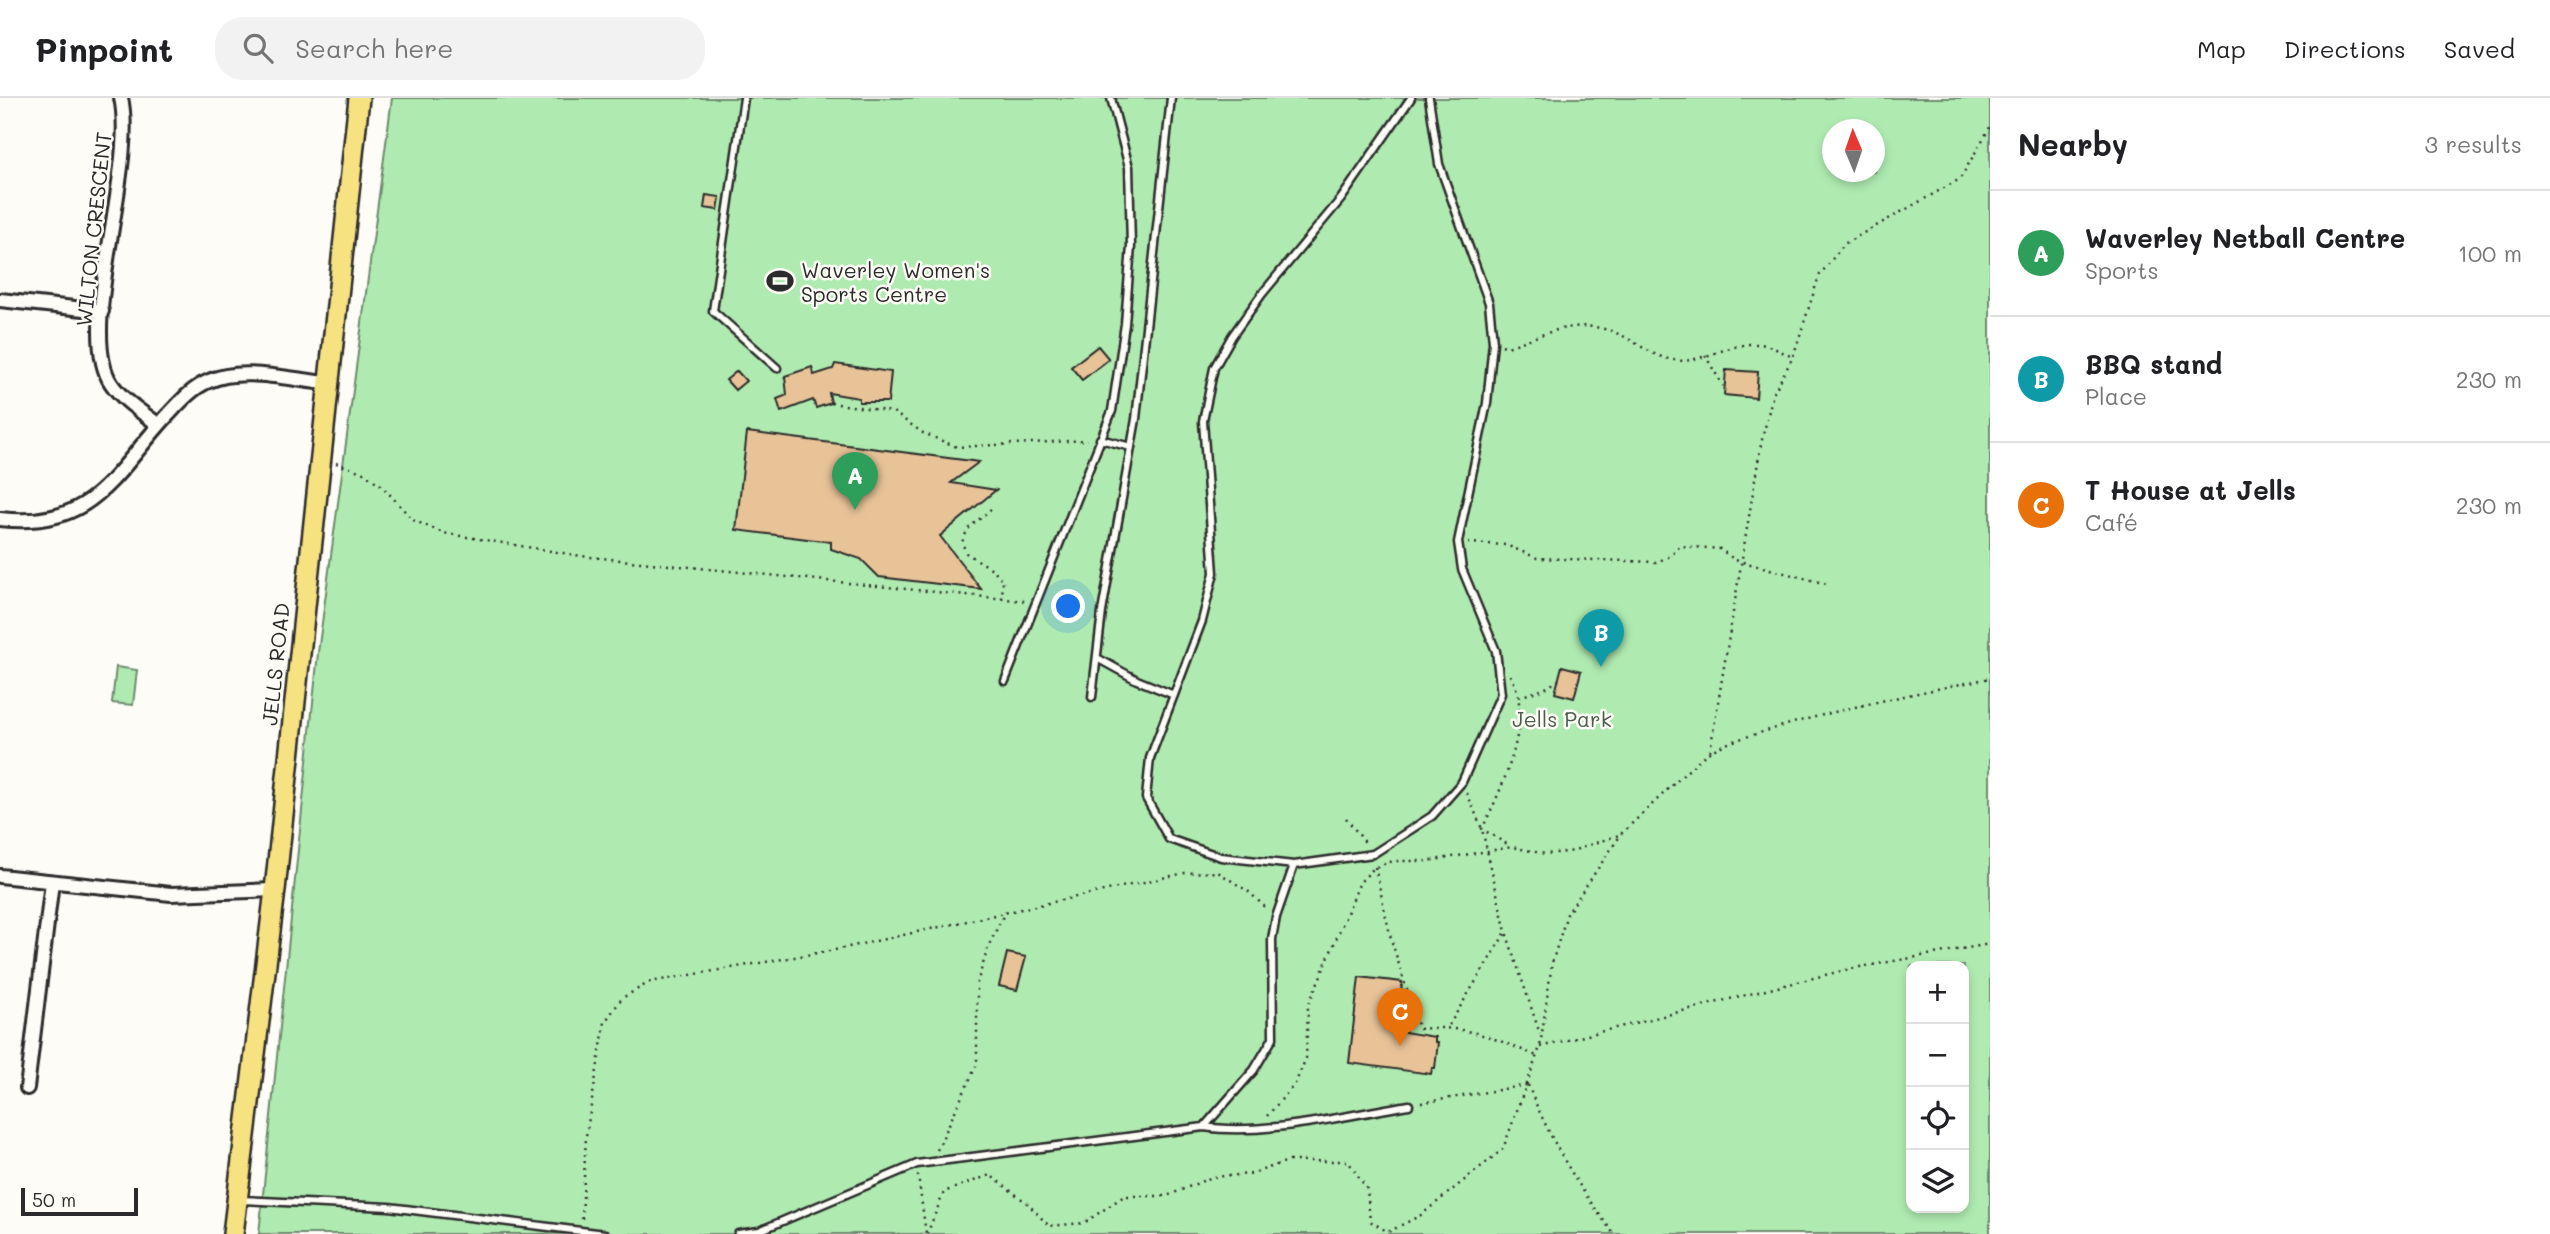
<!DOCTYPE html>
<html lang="en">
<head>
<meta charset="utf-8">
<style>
	body { margin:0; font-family:Mali,sans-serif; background:#f2f2f2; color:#202124 }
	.controls { position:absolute; right:21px; bottom:21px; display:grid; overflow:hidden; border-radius:14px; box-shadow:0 4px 10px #0003 }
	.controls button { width:63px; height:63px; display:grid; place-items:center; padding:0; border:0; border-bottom:2px solid #e0e0e0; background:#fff; color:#202124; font:35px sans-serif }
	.compass { position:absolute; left:1822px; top:21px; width:63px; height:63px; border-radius:50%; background:#fff; box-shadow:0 4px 10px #0003; rotate:358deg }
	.scale { position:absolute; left:21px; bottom:18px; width:117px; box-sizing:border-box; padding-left:7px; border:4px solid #2b2b2b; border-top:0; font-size:19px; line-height:24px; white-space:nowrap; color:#2b2b2b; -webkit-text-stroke:5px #fdfcf7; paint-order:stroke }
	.you { position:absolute; left:1069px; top:509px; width:24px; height:24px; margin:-18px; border:5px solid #fff; border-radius:50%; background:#1a73e8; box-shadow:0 0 0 10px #1a73e833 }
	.badge { display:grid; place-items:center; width:46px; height:46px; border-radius:50%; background:#2b2b2b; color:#fff; font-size:23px; font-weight:700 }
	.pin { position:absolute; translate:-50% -58px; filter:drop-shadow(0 2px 4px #0008) }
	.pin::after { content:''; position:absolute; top:37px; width:24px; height:21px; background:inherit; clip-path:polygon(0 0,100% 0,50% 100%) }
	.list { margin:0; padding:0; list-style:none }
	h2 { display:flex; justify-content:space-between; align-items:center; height:91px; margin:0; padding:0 28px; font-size:30px }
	h2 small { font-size:23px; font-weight:400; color:#757577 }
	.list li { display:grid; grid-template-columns:46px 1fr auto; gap:21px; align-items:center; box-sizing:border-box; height:126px; padding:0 28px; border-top:2px solid #e0e0e0 }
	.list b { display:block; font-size:26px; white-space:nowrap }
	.list p { margin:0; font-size:23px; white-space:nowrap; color:#757577 }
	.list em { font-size:23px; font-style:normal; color:#757577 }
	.icon { flex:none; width:38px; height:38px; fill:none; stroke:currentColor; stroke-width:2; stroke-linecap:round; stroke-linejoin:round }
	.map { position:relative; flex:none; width:1990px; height:1136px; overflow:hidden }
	header { display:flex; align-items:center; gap:42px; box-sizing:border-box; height:98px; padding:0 35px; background:#fff; border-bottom:2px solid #e0e0e0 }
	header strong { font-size:33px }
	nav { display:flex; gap:38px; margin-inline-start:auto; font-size:24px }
	.search { width:490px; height:63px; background:#f2f2f2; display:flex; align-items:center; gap:18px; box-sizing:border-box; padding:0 24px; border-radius:28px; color:#757577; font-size:26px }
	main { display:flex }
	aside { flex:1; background:#fff }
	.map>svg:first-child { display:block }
	.green { fill:#afebb0; stroke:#6d8b6e; stroke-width:2; fill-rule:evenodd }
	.building { fill:#e8c398; stroke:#2b2b2b; stroke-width:2 }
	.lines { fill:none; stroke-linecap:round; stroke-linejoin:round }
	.service-casing { stroke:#2b2b2b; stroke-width:11 }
	.minor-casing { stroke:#2b2b2b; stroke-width:18 }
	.primary-casing { stroke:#2b2b2b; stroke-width:24 }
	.path { stroke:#2b2b2b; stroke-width:2.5; stroke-dasharray:2 5; stroke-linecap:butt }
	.service { stroke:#fdfcf7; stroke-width:6 }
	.minor { stroke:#fdfcf7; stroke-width:12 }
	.primary { stroke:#f7e281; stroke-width:19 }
	.labels { text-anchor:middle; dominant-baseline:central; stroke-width:5; stroke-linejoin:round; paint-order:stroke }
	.street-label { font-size:21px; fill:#2b2b2b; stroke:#fdfcf7 }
	.poi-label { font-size:21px; fill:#2b2b2b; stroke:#fdfcf7; text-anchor:start }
	.park-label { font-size:21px; fill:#4c5b4c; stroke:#fdfcf7 }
</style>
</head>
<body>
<header>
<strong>Pinpoint</strong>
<div class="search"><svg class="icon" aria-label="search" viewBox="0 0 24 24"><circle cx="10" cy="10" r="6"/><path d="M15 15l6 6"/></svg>Search here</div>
<nav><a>Map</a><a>Directions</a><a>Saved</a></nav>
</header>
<main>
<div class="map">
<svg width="1990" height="1136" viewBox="0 0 1990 1136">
	<rect width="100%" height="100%" fill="#fdfcf7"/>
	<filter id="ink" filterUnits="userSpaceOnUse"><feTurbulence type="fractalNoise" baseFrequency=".0143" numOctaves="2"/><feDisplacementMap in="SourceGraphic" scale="14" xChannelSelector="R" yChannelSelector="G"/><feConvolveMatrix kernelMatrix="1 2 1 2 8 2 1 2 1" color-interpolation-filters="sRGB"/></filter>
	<g filter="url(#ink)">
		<path class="green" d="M392,0H1990V1136H259L318,555ZM1832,32H1874V74H1832ZM1911,868H1964V1110H1911Z
			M116,569L137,572L133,607L112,605Z"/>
		<path class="building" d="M706,97L720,99L718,112L704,110Z
			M1098,248L1109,261L1082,282L1071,269Z
			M835,266L891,274L888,304H859V300L829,295L831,305L816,310L813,302L781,314L777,301L787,297L785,278L812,269L814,277L833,271Z
			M1726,272L1758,274L1756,300L1724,297Z
			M737,273L746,283L735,292L726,282Z
			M747,334L979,364L951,385L996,392L940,438L981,491L879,479L861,461L831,451V444L736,432Z
			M1562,568L1581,573L1574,600L1555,595Z
			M1007,855L1026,859L1017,892L999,888Z
			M1359,879L1402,884L1398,933L1435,939V944H1438L1435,970H1432L1431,976L1349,965Z"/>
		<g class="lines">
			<g class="service-casing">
				<path id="service" d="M744,0L713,213L777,270
					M1411,0L1341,101L1262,196L1232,238L1214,270L1203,323L1214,475L1202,523L1150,660L1146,700L1169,741L1221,759L1294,767L1373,756L1432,718L1462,684L1501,596L1496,553L1462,471L1458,444L1487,305L1493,244L1489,205L1439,66L1429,0
					M1100,341L1131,349
					M1097,560L1137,582L1174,597
					M1005,583L1112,313L1125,226L1131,148L1129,69L1111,0
					M1092,599L1102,514L1136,321L1171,0
					M1204,1029C1267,1038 1346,1017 1409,1007
					M241,1102L389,1109L605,1136
					M738,1136L759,1133L917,1066L1204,1029L1254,972L1273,940L1272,841L1276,819L1294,767"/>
			</g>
			<g class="minor-casing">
				<path id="minor" d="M121,0C137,70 76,233 111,285C122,302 143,315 159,327
					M0,202L102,213
					M0,421C94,432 113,376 168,317C180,304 192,290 209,283C242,268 291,282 327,285
					M0,778L171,796L275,792
					M27,990L52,784"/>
			</g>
			<g class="primary-casing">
				<path id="primary" d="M233,1136L275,792L359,0"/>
			</g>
			<path class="path" d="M1502,247L1507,249C1547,236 1578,217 1621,237C1639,246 1654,259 1674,262C1699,267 1730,244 1758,246C1769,246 1783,255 1793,259
				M1705,257L1723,288
				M831,305L893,314L923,335L957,349L1087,342
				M336,365L362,374L381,387L413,422L443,435L581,458L1025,503
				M991,411L968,431L962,444L966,455L994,472L1003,483L1002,500
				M1468,445L1506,447L1537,460L1656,464L1671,458L1680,448L1720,451L1735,462L1827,486
				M1510,577C1536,617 1502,691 1482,731L1510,748
				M1519,599L1544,591L1559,582
				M1710,653L1761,346L1773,296L1793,259L1819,178L1844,146L1960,81L1990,29
				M1467,695L1482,731L1506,834L1540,936
				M1346,720L1367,747
				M1375,769L1391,841L1419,931C1466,926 1495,941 1537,958
				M1449,927L1506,834
				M1540,949L1849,871L1990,846
				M1528,987C1549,1040 1579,1091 1614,1136
				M1421,1005L1528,987
				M1267,1018L1295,986L1306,960L1308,908L1360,784L1375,769L1393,763H1428L1512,749L1545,756L1569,754L1619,737
				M937,1052L977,966V885L989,847L1005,814
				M918,1077L926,1136
				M582,1121L586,1038L605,924L622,900L650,884L835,852L1185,775L1218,774L1249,794L1268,812
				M927,1136L944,1094L990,1077L1027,1105L1049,1128L1084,1125L1124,1098H1167L1212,1079L1251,1076L1288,1063H1348L1367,1091L1370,1123L1388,1134L1421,1117L1503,1051L1540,949L1552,865L1567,816L1622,735L1701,660C1721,644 1751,638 1776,630C1846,609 1918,595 1990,580"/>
			<use href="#service" class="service"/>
			<use href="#minor" class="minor"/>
			<use href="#primary" class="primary"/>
		</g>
	</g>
	<defs>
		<g id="stadium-bare" transform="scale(2.1)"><path d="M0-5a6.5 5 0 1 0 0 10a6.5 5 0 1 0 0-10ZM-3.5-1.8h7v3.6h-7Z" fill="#2b2b2b" stroke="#fdfcf7" stroke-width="2.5" paint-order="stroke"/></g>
	</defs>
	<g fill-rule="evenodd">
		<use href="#stadium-bare" x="780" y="183"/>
	</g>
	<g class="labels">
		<g class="street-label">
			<text transform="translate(93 131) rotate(-84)">WILTON CRESCENT</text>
			<text transform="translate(275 566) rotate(-84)">JELLS ROAD</text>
		</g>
		<g class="poi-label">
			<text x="801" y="171">Waverley Women's<tspan x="801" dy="24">Sports Centre</tspan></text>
		</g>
		<g class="park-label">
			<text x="1562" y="620">Jells Park</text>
		</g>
	</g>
</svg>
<div class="controls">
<button>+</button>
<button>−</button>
<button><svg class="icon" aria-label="locate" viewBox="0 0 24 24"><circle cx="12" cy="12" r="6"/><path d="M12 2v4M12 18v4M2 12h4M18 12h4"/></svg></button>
<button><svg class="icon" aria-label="layers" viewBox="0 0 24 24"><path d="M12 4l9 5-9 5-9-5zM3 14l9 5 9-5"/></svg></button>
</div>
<svg class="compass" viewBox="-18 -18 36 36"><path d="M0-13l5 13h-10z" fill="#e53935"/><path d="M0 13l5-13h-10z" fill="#757577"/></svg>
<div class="scale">50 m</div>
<div class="you"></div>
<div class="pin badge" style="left:855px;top:412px;background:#2e9e5b">A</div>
<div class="pin badge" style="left:1601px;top:569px;background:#0f9aa8">B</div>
<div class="pin badge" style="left:1400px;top:948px;background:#e8710a">C</div>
</div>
<aside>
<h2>Nearby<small>3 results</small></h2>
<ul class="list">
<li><span class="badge" style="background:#2e9e5b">A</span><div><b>Waverley Netball Centre</b><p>Sports</p></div><em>100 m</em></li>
<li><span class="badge" style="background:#0f9aa8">B</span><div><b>BBQ stand</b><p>Place</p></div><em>230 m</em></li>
<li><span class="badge" style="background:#e8710a">C</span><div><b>T House at Jells</b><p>Café</p></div><em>230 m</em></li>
</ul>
</aside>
</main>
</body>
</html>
